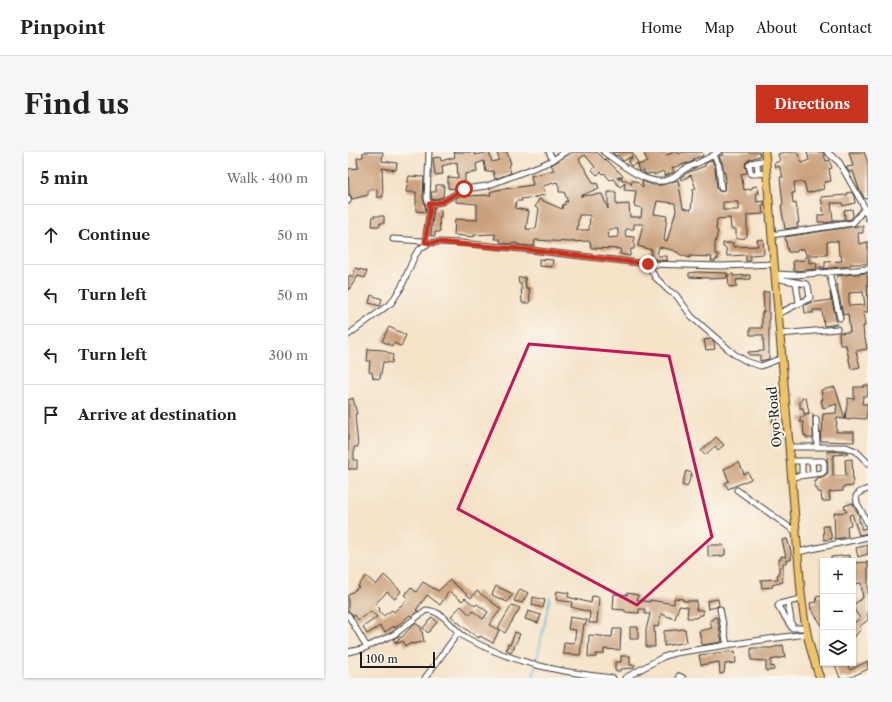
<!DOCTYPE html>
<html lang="en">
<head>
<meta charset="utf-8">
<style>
	body { margin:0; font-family:"Libre Caslon Text",serif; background:#f6f6f6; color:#202124 }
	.controls { position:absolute; right:12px; bottom:12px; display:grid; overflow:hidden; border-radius:0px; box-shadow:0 1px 3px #0004 }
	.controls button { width:36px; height:36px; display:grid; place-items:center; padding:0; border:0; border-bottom:1px solid #e0e0e0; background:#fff; color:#202124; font:20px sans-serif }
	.scale { position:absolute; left:12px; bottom:10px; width:75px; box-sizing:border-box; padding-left:4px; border:2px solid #1c1c1c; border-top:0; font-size:11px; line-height:14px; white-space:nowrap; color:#1c1c1c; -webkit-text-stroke:3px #fbf7ec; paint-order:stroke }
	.stop { position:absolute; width:12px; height:12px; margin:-9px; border:3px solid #c8321e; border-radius:50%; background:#fff }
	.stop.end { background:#c8321e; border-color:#fff; box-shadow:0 1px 4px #0008 }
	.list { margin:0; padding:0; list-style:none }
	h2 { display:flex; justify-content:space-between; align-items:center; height:52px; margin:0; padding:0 16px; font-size:17px }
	h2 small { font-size:13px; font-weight:400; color:#757577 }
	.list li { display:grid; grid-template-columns:26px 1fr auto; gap:12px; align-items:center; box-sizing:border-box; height:60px; padding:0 16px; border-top:1px solid #e0e0e0 }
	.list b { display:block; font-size:15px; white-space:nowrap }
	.list em { font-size:13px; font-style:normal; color:#757577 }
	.icon { flex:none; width:22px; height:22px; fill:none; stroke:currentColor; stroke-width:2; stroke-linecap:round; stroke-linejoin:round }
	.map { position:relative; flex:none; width:520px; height:526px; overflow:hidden; border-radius:0px }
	header { display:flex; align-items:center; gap:24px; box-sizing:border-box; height:56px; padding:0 20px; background:#fff; border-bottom:1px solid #e0e0e0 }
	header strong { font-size:19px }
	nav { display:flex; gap:22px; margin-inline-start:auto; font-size:14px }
	.intro { display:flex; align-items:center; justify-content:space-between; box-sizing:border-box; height:96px; padding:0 24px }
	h1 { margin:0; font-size:28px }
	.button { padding:10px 18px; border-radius:0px; background:#c8321e; color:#fff; font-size:14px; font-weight:700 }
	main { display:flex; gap:24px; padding:0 24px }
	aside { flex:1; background:#fff; border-radius:0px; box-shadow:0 1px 3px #0004 }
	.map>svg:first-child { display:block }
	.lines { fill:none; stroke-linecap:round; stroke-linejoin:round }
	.stream { stroke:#4db3cc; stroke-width:1.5 }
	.building { fill:#caa07b; fill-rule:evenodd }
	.minor-casing { stroke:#3d3a36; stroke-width:7 }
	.highway-casing { stroke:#3d3a36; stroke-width:9 }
	.minor { stroke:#fff; stroke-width:5 }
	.highway { stroke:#efc469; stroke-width:7 }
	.route { stroke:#c8321e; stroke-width:5 }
	.marked { fill:none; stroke:#c2185b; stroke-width:3; stroke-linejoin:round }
	.labels { text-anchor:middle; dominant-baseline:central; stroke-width:4; stroke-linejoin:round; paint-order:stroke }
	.street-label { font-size:13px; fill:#1c1c1c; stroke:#fbf7ec }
</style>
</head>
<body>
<header>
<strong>Pinpoint</strong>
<nav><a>Home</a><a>Map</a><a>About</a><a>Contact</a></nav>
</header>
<div class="intro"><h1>Find us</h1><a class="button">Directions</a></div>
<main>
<aside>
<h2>5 min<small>Walk · 400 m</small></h2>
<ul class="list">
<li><svg class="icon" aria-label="ahead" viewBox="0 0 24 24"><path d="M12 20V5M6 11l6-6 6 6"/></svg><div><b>Continue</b></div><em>50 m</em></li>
<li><svg class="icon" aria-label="left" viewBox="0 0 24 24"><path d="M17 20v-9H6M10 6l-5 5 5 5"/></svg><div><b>Turn left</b></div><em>50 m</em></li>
<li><svg class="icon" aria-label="left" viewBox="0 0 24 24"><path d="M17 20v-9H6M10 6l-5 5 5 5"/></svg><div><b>Turn left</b></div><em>300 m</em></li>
<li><svg class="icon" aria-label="arrive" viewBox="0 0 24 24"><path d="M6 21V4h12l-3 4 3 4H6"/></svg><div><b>Arrive at destination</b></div></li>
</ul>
</aside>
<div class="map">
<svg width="520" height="526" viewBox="0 0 520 526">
	<rect width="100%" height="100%" fill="#fbf7ec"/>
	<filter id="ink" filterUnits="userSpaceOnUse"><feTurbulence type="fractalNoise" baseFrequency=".025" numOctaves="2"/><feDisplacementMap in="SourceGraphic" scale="8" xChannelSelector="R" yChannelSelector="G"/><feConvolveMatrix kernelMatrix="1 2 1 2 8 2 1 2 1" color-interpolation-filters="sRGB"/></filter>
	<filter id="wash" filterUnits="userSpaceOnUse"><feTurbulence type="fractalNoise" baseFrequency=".012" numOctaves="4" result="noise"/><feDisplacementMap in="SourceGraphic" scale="16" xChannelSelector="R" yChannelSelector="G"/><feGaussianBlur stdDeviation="0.9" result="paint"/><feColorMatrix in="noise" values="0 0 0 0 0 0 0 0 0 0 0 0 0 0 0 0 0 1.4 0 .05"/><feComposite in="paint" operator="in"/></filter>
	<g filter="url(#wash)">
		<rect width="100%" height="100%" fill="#f5e2c7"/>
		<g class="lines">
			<path class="stream" d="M185,526L202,445"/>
		</g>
		<g id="blocks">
			<path class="building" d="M15,0H35L34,9L49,11L48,18L34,16L35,45H29V37L20,38V43L4,47L3,44L1,42L0,17L10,16L9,6L15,5Z
				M106,0H126L127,3L141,0L144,10L151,8L149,0H159L163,12L160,13L163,21L147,27L145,19L138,20L136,9L128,12L129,20L117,22V33L108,37L100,36V25L110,26L109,10L94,14L95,22L87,23L85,6L92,5L93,9L107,5Z
				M225,0H249L257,8L258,7L275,24L269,26H274V28H279L284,33L282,29H288L295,36L294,29L305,33H314L330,28L335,56L343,58L345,37H348L343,23L333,28L332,26L339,21L357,14V12L364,8L367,15L369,37L371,39L374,40L376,38L377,31H378L377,21H376L375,13L371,4L375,3L374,0H411L412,4L402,7L398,10L397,13L399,21L393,22L396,38L404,37V35L409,34L411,41H408L409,50L416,49V53H414L415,62L399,63V84L397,86L388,87V77H383L382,66L369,67L368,78L370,79L367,92V102H370V107H368V109H363L364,105L342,104V106L331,102V101L324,98L311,95L309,104H319V109L302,107L304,98L290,94L295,72H286V77H278L277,84L286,85V97H283L282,104L272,102L273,97L243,96L242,89L221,90L187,88L186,94H182L170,93L169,91L159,92L152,90V87H147V82L126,83V85L106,83L107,67L129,68V52L108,50V46L116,42V44L143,43L142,40L149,38L185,33L183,24L206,18L203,13ZM237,3L247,15L244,18L249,23L253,20L255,22L256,21L262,28L265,27L272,35L277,31L276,38L288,39L286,54L294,56L293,65H282L281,52L268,53V40H260V57L254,42L232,44L251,36L249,31L246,32L231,7ZM209,30L211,35V40H216L220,50L217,49V53L215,52L214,57L191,47L187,55L191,57L188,77H178L181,59L167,56L168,49H174L173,47L188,45H187L197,43L195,34ZM309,49L327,51L328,59L319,89H316L319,64L306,62ZM375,50H390V58H375ZM231,63H242L241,78H229ZM261,77H270V85L260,86Z
				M264,0H284L290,11L283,14L280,10L285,4L275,9L270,3L268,4Z
				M296,0H316L319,3L326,0H330L331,2L335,0H354L355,4L345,7L346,9L339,12V11L324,16L326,20L317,24L315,19L306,23V21L298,22L296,21V19H291L289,13L299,10Z
				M437,0H449L454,11L461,8L459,0H475L478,9L481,8L484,16L481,17L483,29L477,30V32L475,33L476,37L459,41L456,30H446L447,41H444L445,52L448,51L451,71H449L450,75L437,77L433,53H435L432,25H435L431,14L427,15L426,11L432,9L430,2Z
				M501,0H516L520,11V46L517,47L511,37L505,19L501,20L499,17V15L505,14Z
				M61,24L76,25L75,46L78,60L68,59V40H58Z
				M88,33H96L95,45L84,48L83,40H88Z
				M503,40L506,44L507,51L495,54L494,51H483L485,68H497L496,58L504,57L505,64L503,67L476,71V70H470V63H476L473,45L499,43V41Z
				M86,55V57L93,58V65H91L92,80H87V84H83Z
				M25,64H36V71H32V74H24Z
				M508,74H515V81H510L511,92L520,90V112H502V114L472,117V115H477V110L494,109L493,103H491L490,89H481V90H479V103H458L456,97L449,98V100H440L437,85Z
				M415,87L416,102L402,103V109H398V103L379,104L378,96L375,95V91H385V95L410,94L409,88Z
				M457,105H461V111L468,110L469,117L446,119L445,109L457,108Z
				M191,107L205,108L204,115L191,114Z
				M7,116L19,119L17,126L10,124L0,139V126L2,123L5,125Z
				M348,120L379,121V126L361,127V126L341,125V121Z
				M519,121L520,160H515L517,174H515L516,187L517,186L519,197L508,199L512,215L503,217L498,193H492L491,181L502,180L500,162L495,163L490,138L489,124ZM515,140L517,153L501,154V141Z
				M385,122V124L402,123V127L388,128L389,134L381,135L380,123Z
				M177,125L178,136H181L182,151H174L173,132H171L170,126Z
				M415,140H421V207L412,209V203H401L400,200L416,199L415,183H402V176H414V160H416Z
				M482,140L489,172L476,174L474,158H465V161H457L456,153L462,151L483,148Z
				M23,143L34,147L32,154L21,151Z
				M41,175L58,183L53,194L45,191L44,194L34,189Z
				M363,187L366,190L367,197L358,198L356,188Z
				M20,197L35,198L45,203L44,211L35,210L32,227L25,226L24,220H21L22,209H19Z
				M516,233H520V244H515L514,252H520L518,267L503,266V268L497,267L500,246L506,247V235H516Z
				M487,235L497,267L489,266L488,280H506V290L473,289L472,280H474L475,262L488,261L489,252L475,256L473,248H475L473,238Z
				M424,244H429L430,263H428L430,282H431V286H433V293H425V275L424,267L426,262Z
				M5,246L9,262H7L10,295H6V308H9V317H0V248Z
				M454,246H458L461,261L456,262L455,256H452V249H454Z
				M465,262V286H458V283L456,284L455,270H452V265H456V263Z
				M368,285L376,293L370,298L367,294L357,303L353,299Z
				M481,299L499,300V302L486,303V306H485V324H498L497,308L504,307L505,334L495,335V339L481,340L482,349H474L473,340H470L469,336L467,337V329H469V326L475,325L480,321L479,300Z
				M391,310L396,322L400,320L403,327L380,337L377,331L381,329L376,317Z
				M338,319L344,321L339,335L334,333Z
				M505,351L511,364V370H513V377L520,376V381L511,383L504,362L501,363L503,373L499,374L500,385L487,387L486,361L499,360L496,354Z
				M475,374H481L484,387L476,388Z
				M439,387L443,399V408H438V411H435V424L434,425L435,430L424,433L425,435L414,436L413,428L430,427L429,423L431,422V407H433V404L438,405L434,388Z
				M360,393H375V395L377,397V403H375V404L360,405Z
				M520,393V402L510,405L508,396Z
				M502,403V407L495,409H483V405Z
				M520,410V468L511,475L513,477L505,487V472L512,466L505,456V453L515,446L513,431L505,432L506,411Z
				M36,423L53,439L47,447L39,440L27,452L32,457L31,458L35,464L44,458L46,460L52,454H53L60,446L56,443L63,435L68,440L75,430L90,439L102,428L123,446L129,439L153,457L141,473L151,478L145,491L132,484L131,486L119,478L103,464L113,454L122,463L125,459L135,467L140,460L129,452L127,454L117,446L114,449L101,439L92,453L79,443L68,458L70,459L64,464L62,463L47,476L46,474L37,480L32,474L19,482L15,475L29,465L23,459L10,468L7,463L5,464L3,461L0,459V443L11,435L10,434L18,424L28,433Z
				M148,434L165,442L159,450L144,443Z
				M172,437L180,441L174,451L166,449Z
				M209,439L221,441L220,445L243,451L244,444L251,445L249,471H241L242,460L223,455L224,450L208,448Z
				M279,441L290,443L289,448L302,450V448L326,452V446L335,447V449H349L348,458H355V463H351V465H348V466H339L340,455L331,454L327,467L313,462L310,475L306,474L307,495H298V478L302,462H297V457H291V461L277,460V458L265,457L266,442L279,443Z
				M475,444V475L463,457L462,451L469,450L468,445Z
				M185,445L197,448L195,456L184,453Z
				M370,447L371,453L368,455L360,457L359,449Z
				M164,453L172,456L157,481L150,476Z
				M180,459L193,463L190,471L177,467Z
				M84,465L89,470L80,481L75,476Z
				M222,465L239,468L238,472H236L232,503L215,502L216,490L226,491L228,478L220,477Z
				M369,465L374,490L354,493L351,479L364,476L362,468H365V466Z
				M67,471L73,475L76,490L64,492V491L57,494L55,489L48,492L47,491L52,487L47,490L45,487L51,484L53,486Z
				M282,475H290V487H282Z
				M265,477H273L272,498L256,497V502H248V505H240L241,483L264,485Z
				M337,477L339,490L316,494V479Z
				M167,480L172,482L164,500L158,498L160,492L162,493Z
				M435,493L437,505L423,508V515L426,514V518L418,519V509L403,508V496H423Z
				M387,499L388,511L377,512L376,521L372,522L371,510L353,513L351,503Z
				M273,504H282V513H287L286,516L272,517V519H267V510H273Z
				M520,509V517L501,526H492L487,513L491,511H499L502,518Z"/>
		</g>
	</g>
	<g filter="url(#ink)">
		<use href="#blocks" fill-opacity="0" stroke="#3d3a36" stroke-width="1"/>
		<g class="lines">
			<g class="minor-casing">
				<path id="minor" d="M256,0C271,11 302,37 322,27C328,25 332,20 337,17C348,12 360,7 370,0
					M479,0L491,10L517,56L520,66
					M366,3L371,14L373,36
					M205,8L217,0
					M418,8L403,11L401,13L403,22L419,21
					M409,10L410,22
					M0,46V49
					M81,52L94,50L116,37L139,34L196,12L205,8L201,0
					M423,83L505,71L517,56
					M45,87L75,89L81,91
					M77,90L82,57L79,46L81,0
					M300,112L307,125L321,139L328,143L344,165L386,202L400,210L413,214L434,206
					M481,120L492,166
					M427,122L447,123L520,117
					M427,126L458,132L460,134L462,146L430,162
					M448,130L451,151
					M432,182L489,177
					M0,183L43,151L53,136L67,103L73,96L81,91L90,90L112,91L174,97L300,112L374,114L426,112
					M468,267L469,294
					M441,295H498L508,299L520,311
					M442,309H475L476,311V319L474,321L443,325
					M454,309V323
					M464,309L465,322
					M520,337L512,340L508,344L509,351L520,372
					M389,338L448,380
					M450,400L520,385
					M453,447L431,452L430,454L444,476H457
					M440,450L444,475
					M372,457L379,493
					M0,463L19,495
					M0,500L14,497L47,482L78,458C99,460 102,477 120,487C169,512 211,520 265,526
					M331,524L335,526
					M77,526L110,481
					M277,526L315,505L327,501L399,490L458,482"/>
			</g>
			<g class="highway-casing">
				<path id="highway" d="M417,0L453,440C456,470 461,498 472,526"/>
			</g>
			<use href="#minor" class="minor"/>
			<use href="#highway" class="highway"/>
		</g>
	</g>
	<g class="lines" filter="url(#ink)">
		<path class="route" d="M116,37L94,50L81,52L82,57L77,90L82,91L90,90L112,92L174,97L300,112"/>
	</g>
	<path class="marked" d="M181,192L321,204L364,385L289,453L110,357Z"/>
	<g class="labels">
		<g class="street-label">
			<text transform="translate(426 265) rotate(-95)">Oyo Road</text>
		</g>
	</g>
</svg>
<div class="controls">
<button>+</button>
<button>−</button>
<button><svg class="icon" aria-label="layers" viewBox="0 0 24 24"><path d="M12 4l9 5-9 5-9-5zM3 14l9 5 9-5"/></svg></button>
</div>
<div class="scale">100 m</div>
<div class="stop" style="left:116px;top:37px"></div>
<div class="stop end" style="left:300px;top:112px"></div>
</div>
</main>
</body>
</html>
